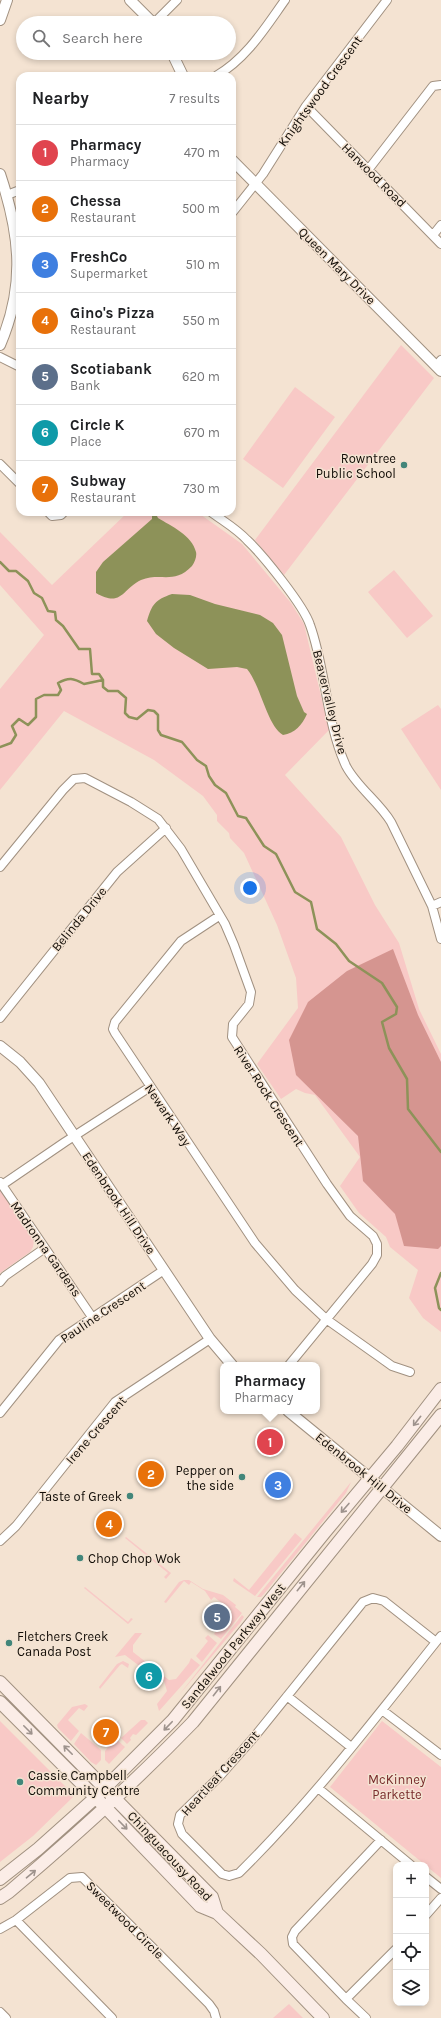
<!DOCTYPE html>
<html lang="en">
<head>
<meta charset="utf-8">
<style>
	body { margin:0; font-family:Karla,sans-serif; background:#f2f2f2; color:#202124 }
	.controls { position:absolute; right:12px; bottom:12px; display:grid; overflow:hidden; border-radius:8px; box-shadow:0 2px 6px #0003 }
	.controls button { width:36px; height:36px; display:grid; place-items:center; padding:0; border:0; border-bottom:1px solid #e0e0e0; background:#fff; color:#202124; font:20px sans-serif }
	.you { position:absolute; left:250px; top:888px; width:14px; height:14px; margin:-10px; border:3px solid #fff; border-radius:50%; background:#1a73e8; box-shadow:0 0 0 6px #1a73e833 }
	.badge { display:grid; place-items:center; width:26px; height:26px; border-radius:50%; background:#ea580c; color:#fff; font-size:13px; font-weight:700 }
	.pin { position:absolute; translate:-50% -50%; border:2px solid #fff; box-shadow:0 1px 4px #0006 }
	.popup { position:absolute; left:220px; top:1362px; width:100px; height:52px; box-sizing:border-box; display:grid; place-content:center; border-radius:8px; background:#fff; filter:drop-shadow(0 1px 3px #0005); font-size:13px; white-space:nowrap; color:#757577 }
	.popup b { font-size:15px; color:#202124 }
	.popup::after { content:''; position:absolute; left:50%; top:100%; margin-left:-8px; border:8px solid transparent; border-top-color:#fff }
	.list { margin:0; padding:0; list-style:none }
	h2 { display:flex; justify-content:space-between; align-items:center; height:52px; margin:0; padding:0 16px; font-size:17px }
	h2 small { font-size:13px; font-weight:400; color:#757577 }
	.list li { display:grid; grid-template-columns:26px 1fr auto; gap:12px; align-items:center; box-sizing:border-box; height:56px; padding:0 16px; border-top:1px solid #e0e0e0 }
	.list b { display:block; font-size:15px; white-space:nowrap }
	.list p { margin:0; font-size:13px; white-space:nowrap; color:#757577 }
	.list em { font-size:13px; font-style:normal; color:#757577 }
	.icon { flex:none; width:22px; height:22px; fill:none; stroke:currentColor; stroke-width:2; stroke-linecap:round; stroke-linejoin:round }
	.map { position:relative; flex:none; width:441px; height:2018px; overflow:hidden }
	.search { position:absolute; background:#fff; box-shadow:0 2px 6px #0003; left:16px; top:16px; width:220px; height:44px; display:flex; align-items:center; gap:10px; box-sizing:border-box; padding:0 14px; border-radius:22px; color:#757577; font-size:15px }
	.panel { position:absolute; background:#fff; box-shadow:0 2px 6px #0003; left:16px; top:72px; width:220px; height:444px; border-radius:12px }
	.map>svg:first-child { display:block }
	.green { fill:#f8c9c6 }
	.forest { fill:#d59590 }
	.water { fill:#8d9259 }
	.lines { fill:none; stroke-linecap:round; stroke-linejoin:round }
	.stream { stroke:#8d9259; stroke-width:2.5 }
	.minor-casing { stroke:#a19181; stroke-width:10 }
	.tertiary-casing { stroke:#a19181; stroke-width:12 }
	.secondary-casing { stroke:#a19181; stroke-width:14 }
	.minor { stroke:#fff; stroke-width:8 }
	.tertiary { stroke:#fff; stroke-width:10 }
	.secondary { stroke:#fbede7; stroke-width:12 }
	.oneway { stroke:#9e938d }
	.poi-dot { fill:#42867a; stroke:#f4e3d2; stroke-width:1.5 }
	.labels { text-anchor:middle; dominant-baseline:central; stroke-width:3; stroke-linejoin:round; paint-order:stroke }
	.street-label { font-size:13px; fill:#120d07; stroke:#f4e3d2 }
	.poi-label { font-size:13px; fill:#120d07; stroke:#f4e3d2; text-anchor:end }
	.park-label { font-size:13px; fill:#792c2c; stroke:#f4e3d2 }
</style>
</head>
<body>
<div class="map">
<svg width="441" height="2018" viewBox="0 0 441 2018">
	<rect width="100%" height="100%" fill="#f4e3d2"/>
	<path class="green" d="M401,345L434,378L284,575L255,540Z
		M295,387L335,417L283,488L243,459Z
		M128,512H197L242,544L291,603L304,624L329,730L285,775L341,837L375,905L399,943L419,1009L441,1054V1332L423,1318L409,1298L418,1270L390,1247L386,1237L359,1213L340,1186L360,1157L315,1095L305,1093L296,1089L281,1099L257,1064L298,1008L296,978L277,925L244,853L230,838L229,833L217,821V815L203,796L154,760L64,711L0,790V689L44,635L0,585V532L52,585Z
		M394,570L433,616L407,638L368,592Z
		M438,705L441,709V790L401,729Z
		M0,1190L34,1240L33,1247L30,1252L0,1273Z
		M351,1482L346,1493L264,1594L261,1597H257Z
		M295,1533L302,1539L255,1596L233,1581L234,1578L249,1590Z
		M126,1537L171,1573L166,1579L164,1577L168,1573L125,1538Z
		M184,1580H189L203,1589L223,1595L236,1605L235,1607L242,1613L221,1639L214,1634L232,1611L214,1597L211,1600L205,1591L191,1582L189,1585L184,1581L166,1603L164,1602L179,1582Z
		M85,1587L128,1622L131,1618L133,1619L128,1624L84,1588Z
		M242,1615L244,1617L240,1623L179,1695Z
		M135,1633H142L133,1645V1652L169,1680L176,1679L189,1663L191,1658L200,1665L159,1711L157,1704L167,1691L164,1681L146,1667L142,1668L125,1655L115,1657Z
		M208,1635L217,1643L202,1662L196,1656L208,1641L205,1638Z
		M123,1661L129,1664L128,1668L122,1664L120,1665L100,1689L99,1687L117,1664Z
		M85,1704L88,1706L84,1711L79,1708L68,1720L79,1731L71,1741L58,1728L57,1725L72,1707Z
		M141,1720H145L148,1723L136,1735L133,1734L130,1738L131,1740L127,1744L121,1738Z
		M0,1721L67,1788L73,1797L33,1836L0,1862Z
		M382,1721L441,1767V1878L330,1787Z
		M81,1733L101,1750V1760L96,1765L91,1762L74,1744Z
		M115,1738L125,1747L109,1764L105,1760V1751Z
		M289,2004L303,2018H273Z"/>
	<path class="forest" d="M393,949L418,1015L441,1062V1246L438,1249L404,1246L395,1214L363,1181L358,1136L296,1075L289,1040L308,1002L347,971Z"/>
	<path class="water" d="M156,514L158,518C171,526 192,535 196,552C197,556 195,562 192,566C174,585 161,572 141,580C122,589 122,608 96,593V572L103,562L152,519V515Z
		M172,594L190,595L215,604L260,615L273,623L282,635L297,696L304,712L307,714C302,725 295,733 283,735C267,726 261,686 247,669L237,667L208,669L174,648L156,634L147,621C152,604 155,600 172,594Z"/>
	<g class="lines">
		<path class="stream" d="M0,562L9,571H16L28,581L34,593L42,598L48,611L55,612L56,620L63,626L79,649H90L92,674H99L103,680V687L108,691H118L126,698L125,713L129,717L137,719L148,710L154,711L158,715V730L161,735L182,742L197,760L206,766L209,776L215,785L226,793L238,816L246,818L264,846L276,854L295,892L311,902L317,929L336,944L349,961L382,983L397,1007L396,1014L382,1022L389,1048L407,1079L408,1109L441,1152
			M0,747L11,743L16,735L12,726L19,719L28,725L36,717V699L44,695H58L61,690L58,683C69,677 73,678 84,684L103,680
			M441,1273L435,1288L439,1308L441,1310"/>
		<g class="minor-casing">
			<path id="minor" d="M154,23L177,0
				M216,76C247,58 265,28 285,0
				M306,106L441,244
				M368,170L433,86L441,85
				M7,195L20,190
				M232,213L263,174L306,106L387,0
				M433,235L441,225
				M0,357L20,367
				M436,366L441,360
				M0,464L20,484
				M48,512L52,516L61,515L64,512
				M211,512C223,521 237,529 247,540C263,555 304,606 310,625C326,669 326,723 346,766C357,787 379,802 391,822L432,906L441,939
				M0,867L63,790L74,779L85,778L131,802L158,819L181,849L225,924L234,945L251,992L249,1004L233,1024L232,1037L327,1184L350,1216L373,1236L377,1244V1255L372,1264L289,1365
				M432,906L441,902
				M219,916L181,941L115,1022L113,1029L115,1033L255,1243L295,1290L326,1319L385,1361L392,1366L410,1372
				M0,1018L117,872L166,828
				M0,1182L92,1317
				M2,1185L65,1142L150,1087
				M0,1282L5,1276L45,1248
				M0,1413L59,1340L164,1270
				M0,1541L16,1526L115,1402L210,1339
				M436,1642L384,1601L373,1598L363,1602L255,1736L219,1777L180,1815L178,1824L182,1834L222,1874L229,1876L239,1873C311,1802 373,1721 436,1642L441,1636
				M287,1696L351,1747
				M382,1710L441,1755
				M318,1788L411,1865
				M381,1840L295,1931L292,1937L293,1944L346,1999L396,1949
				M426,1877L441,1889
				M426,1915L441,1898
				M16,1920L112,2018
				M0,1929L16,1920L70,1878L82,1877L209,2004L214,2011L216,2018
				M346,1999L366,2018
				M0,2012L6,2018"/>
		</g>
		<g class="tertiary-casing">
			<path id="tertiary" d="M130,0L153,23
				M0,20L7,0
				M172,53L183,76
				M232,160L441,371
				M0,174C20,234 26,285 0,345
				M0,1046L20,1062L39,1083L210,1339L232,1365
				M288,1411L441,1536"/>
		</g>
		<g class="secondary-casing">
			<path id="secondary" d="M0,1682L212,1897L217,1913
				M0,1702L105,1807L200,1906L217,1913L261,1954L323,2018
				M0,1879L38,1849L95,1798L173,1720L325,1532L397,1446L441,1389
				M0,1898L9,1892C73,1838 135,1782 193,1722L441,1415"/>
		</g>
		<use href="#minor" class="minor"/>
		<use href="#tertiary" class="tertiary"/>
		<use href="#secondary" class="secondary"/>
	</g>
	<defs><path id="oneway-shaft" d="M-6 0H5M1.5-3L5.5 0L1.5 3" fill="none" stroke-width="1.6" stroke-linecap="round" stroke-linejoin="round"/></defs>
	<g class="oneway">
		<use href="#oneway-shaft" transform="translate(417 1421) rotate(128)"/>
		<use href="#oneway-shaft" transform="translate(345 1508) rotate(131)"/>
		<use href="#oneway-shaft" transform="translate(301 1586) rotate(-51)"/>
		<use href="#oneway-shaft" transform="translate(217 1691) rotate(-52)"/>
		<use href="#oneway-shaft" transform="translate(168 1726) rotate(134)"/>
		<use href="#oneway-shaft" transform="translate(28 1730) rotate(45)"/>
		<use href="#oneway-shaft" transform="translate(68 1750) rotate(-135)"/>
		<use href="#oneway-shaft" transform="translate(123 1825) rotate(46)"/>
		<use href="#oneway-shaft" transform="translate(31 1874) rotate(-40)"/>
	</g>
	<g class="poi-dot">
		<circle cx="404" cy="465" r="4"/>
		<circle cx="242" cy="1477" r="4"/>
		<circle cx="130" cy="1496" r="4"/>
		<circle cx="80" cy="1558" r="4"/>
		<circle cx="9" cy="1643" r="4"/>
		<circle cx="20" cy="1782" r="4"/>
	</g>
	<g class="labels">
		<g class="street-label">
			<text transform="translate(320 91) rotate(-54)">Knightswood Crescent</text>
			<text transform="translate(374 175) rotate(45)">Harwood Road</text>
			<text transform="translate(337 266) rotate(45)">Queen Mary Drive</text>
			<text transform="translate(330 702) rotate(76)">Beavervalley Drive</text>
			<text transform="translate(79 919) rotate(-51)">Belinda Drive</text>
			<text transform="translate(269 1096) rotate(57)">River Rock Crescent</text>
			<text transform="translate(168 1115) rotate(56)">Newark Way</text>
			<text transform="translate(119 1203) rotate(56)">Edenbrook Hill Drive</text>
			<text transform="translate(46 1249) rotate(55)">Madronna Gardens</text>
			<text transform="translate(103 1312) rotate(-34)">Pauline Crescent</text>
			<text transform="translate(96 1430) rotate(-49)">Irene Crescent</text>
			<text transform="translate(364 1473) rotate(39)">Edenbrook Hill Drive</text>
			<text transform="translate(233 1646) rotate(-51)">Sandalwood Parkway West</text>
			<text transform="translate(220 1773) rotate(-48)">Heartleaf Crescent</text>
			<text transform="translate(170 1856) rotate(47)">Chinguacousy Road</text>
			<text transform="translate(125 1920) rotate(45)">Sweetwood Circle</text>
		</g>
		<g class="poi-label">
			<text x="396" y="458">Rowntree<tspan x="396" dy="15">Public School</tspan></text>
			<text x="234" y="1470">Pepper on<tspan x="234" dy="15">the side</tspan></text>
			<text x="122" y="1496">Taste of Greek</text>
			<text x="88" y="1558" text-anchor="start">Chop Chop Wok</text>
			<text x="17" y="1636" text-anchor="start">Fletchers Creek<tspan x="17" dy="15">Canada Post</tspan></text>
			<text x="28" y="1775" text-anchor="start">Cassie Campbell<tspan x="28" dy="15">Community Centre</tspan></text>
		</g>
		<g class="park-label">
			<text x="397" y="1779">McKinney<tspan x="397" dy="15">Parkette</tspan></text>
		</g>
	</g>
</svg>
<div class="controls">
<button>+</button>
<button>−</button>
<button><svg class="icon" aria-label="locate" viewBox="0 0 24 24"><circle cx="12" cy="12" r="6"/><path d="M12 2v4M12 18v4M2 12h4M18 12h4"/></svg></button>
<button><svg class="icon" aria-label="layers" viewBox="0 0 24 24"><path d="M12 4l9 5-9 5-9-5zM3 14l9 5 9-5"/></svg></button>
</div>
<div class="you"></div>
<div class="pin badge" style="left:270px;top:1442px;background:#e0444e">1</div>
<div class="popup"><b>Pharmacy</b>Pharmacy</div>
<div class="pin badge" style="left:151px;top:1474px;background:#e8710a">2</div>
<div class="pin badge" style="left:278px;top:1485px;background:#3f7fe0">3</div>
<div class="pin badge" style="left:109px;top:1524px;background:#e8710a">4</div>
<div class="pin badge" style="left:217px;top:1617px;background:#5c6f8a">5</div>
<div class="pin badge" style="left:149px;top:1676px;background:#0f9aa8">6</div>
<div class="pin badge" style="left:106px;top:1732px;background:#e8710a">7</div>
<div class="search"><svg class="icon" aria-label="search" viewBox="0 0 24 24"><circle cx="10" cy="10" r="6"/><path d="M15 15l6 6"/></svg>Search here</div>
<section class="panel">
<h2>Nearby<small>7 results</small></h2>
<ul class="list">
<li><span class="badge" style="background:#e0444e">1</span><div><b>Pharmacy</b><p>Pharmacy</p></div><em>470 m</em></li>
<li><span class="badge" style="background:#e8710a">2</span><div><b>Chessa</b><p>Restaurant</p></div><em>500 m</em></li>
<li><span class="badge" style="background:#3f7fe0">3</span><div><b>FreshCo</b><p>Supermarket</p></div><em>510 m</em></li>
<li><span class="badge" style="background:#e8710a">4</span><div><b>Gino's Pizza</b><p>Restaurant</p></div><em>550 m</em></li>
<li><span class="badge" style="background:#5c6f8a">5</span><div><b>Scotiabank</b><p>Bank</p></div><em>620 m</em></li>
<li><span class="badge" style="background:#0f9aa8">6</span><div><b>Circle K</b><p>Place</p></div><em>670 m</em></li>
<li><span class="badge" style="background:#e8710a">7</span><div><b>Subway</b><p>Restaurant</p></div><em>730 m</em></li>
</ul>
</section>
</div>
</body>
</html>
